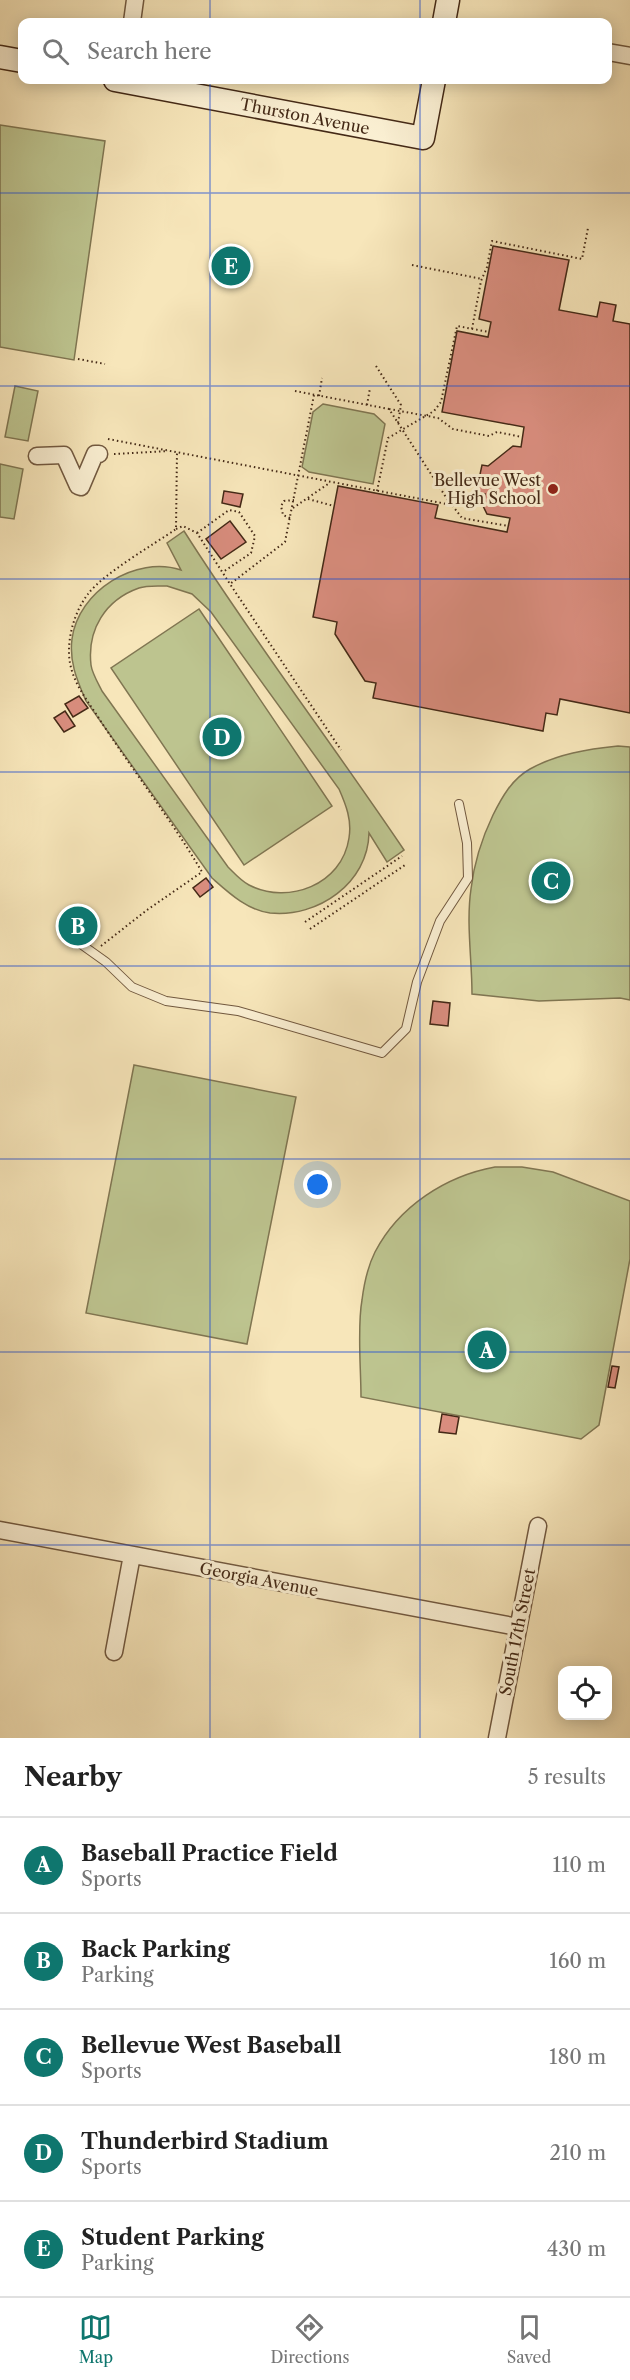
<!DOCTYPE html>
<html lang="en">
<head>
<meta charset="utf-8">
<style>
	body { margin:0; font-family:"Libre Caslon Text",serif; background:#f2f2f2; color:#222 }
	.controls { position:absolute; right:18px; bottom:18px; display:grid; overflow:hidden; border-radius:12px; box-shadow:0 3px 15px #0003 }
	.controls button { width:54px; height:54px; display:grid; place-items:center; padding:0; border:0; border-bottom:2px solid #e0e0e0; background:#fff; color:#222; font:30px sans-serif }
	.you { position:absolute; left:318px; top:1185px; width:21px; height:21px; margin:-15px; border:4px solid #fff; border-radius:50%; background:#1a73e8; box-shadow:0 0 0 9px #1a73e833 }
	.badge { display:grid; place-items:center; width:39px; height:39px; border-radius:50%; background:#0f766e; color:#fff; font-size:20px; font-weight:700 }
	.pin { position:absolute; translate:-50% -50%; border:3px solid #fff; box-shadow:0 2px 6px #0006 }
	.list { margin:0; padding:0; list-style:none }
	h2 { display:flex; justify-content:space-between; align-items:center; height:78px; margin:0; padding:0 24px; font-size:26px }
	h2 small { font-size:20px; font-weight:400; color:#767676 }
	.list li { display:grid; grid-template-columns:39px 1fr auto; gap:18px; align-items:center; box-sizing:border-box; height:96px; padding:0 24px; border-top:2px solid #e0e0e0 }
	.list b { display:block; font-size:22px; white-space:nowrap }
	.list p { margin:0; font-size:20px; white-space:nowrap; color:#767676 }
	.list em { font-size:20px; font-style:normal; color:#767676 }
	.icon { flex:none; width:33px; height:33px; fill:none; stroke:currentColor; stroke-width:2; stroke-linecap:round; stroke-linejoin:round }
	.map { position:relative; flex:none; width:630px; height:1738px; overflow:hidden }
	.search { position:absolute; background:#fff; box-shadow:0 3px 15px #0003; left:18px; right:18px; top:18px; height:66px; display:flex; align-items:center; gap:15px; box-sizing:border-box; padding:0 21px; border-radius:12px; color:#767676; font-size:22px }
	.sheet { height:558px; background:#fff }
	nav { display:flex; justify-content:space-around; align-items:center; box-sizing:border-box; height:84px; border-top:2px solid #e0e0e0; background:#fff; font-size:16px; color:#767676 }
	nav a { display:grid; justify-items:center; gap:3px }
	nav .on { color:#0f766e }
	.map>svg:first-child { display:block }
	.green { fill:#bdc48f; stroke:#807652; stroke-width:1.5; fill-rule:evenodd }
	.building { fill:#d98d7e; stroke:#442916; stroke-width:1.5 }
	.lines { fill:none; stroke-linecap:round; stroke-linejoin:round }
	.lane-casing { stroke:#71583f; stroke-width:10 }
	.street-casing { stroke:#71583f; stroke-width:19 }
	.secondary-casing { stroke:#442916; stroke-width:25 }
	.path { stroke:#442916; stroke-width:2; stroke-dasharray:1.5 3; stroke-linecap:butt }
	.lane { stroke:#faefd2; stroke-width:8 }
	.street { stroke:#faefd2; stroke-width:16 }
	.secondary { stroke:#faefd2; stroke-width:22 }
	.grid { fill:none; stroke:#1d4ed8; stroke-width:1.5; stroke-opacity:0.55 }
	.poi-dot { fill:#8f2418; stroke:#faefd2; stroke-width:2 }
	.labels { text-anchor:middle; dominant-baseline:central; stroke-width:6; stroke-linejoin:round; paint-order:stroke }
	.street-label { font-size:16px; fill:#442916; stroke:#faefd2 }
	.poi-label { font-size:16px; fill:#442916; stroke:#faefd2; text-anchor:end }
</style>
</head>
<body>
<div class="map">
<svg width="630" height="1738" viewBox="0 0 630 1738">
	<rect width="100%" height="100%" fill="#f7e6ba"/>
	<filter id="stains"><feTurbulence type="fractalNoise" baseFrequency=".00333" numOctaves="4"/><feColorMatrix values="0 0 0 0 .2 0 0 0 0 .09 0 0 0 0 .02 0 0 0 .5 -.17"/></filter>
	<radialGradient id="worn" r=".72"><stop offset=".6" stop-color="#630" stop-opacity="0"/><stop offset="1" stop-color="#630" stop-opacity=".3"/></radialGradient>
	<path class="green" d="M0,125L105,141L74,360L0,347Z
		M15,386L38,391L28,441L5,437Z
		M323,404L374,414L385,424L373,484L309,472L302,467L313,412Z
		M0,464L23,469L14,519L0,517Z
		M184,531C253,640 332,743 404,850L387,862L369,833C368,883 318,918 270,913C247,910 229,893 212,878L86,701C77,680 69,662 72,639C78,591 136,555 181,570L167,543ZM167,586L192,594L211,612L339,789C346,805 352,820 349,838C342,885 288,905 249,885C241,881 234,873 228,867L102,691C98,683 92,673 91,665C87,630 105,600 139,588C147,585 158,586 167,586Z
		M199,609L332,806L244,865L111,668Z
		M618,746L630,747V1000L620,998L539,1001L472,994C472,959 466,923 471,889C474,863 482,838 493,815C502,797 512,779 530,769C557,754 588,749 618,746Z
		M134,1065L296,1097L247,1344L86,1313Z
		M495,1167H522L553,1172L630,1201V1259L599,1425L581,1439L361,1397C361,1369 357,1327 362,1300C364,1284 368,1266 375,1252C399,1206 446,1176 495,1167Z"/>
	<path class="building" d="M493,246L569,260L559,310L597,317L600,302L616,305L613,321L630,324V713L560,699L557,715L546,713L543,731L373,698L376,683L365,681L335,634L337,622L313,617L338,486L438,505L435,518L507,532L510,518L487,514L483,506L485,494L476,493L482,465L488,466L513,446L521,447L524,427L442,412L457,331L488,337L491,322L479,319Z
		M224,491L243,494L240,507L222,503Z
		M230,521L246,542L221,559L206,539Z
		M79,696L88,708L73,717L65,704Z
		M65,711L75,726L64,732L54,718Z
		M206,878L213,887L200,897L193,888Z
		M433,1001L450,1003L448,1026L430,1024Z
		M612,1366L619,1367L615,1388L608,1387Z
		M442,1414L459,1417L456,1434L439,1432Z"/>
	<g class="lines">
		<g class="lane-casing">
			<path id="lane" d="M78,942L106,962L132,987L166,1001L238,1011L382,1053L406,1029L417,982L440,921L468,878L467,843L459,804"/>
		</g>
		<g class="street-casing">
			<path id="street" d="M132,22L135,0
				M608,52L630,56
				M37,456L64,455L78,486L81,487L95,454H99
				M0,1530L518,1627
				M114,1652L132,1555
				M497,1738L538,1526"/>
		</g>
		<g class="secondary-casing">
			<path id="secondary" d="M444,22L448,0
				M0,57L22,61
				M115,80L423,138L434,80"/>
		</g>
		<path class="path" d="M412,265L482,279
			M472,329L481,281L487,267L492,241L582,259L588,228
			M78,359L105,364
			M376,366L401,405L398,423
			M295,391L389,409L451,505
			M314,395L285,542L230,584L341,750
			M319,396L322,378
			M367,405L370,388
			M389,409L438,418L453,429L489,436L497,432L522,437
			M108,439L452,505L462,518L509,526
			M114,454L168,451
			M377,491L388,438L434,411L441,402L457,326L489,332
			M308,499L334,506
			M293,508L328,484V482
			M290,518L283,515L281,506L284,501L294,500
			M176,529L183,526L197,533L230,584
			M197,533L229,510L239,512L255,536L251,553L223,572
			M305,922L402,856
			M310,929L405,865
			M101,946L147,910L202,872C171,819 133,771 100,720C88,701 74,685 70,663C66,641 74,612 88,594C104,573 153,545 176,529L177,452"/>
		<use href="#lane" class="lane"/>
		<use href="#street" class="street"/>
		<use href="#secondary" class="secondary"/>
	</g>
	<path class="grid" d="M210,0V22M420,0V22M210,80V1738M420,80V1738M0,193H630M0,386H630M0,579H630M0,772H630M0,966H630M0,1159H630M0,1352H630M0,1545H630"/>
	<circle class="poi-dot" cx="553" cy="489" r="6"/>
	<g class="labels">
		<g class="street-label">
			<text transform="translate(305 116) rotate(11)">Thurston Avenue</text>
			<text transform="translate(259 1579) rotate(11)">Georgia Avenue</text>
			<text transform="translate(517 1632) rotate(-79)">South 17th Street</text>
		</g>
		<g class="poi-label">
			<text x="541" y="480">Bellevue West<tspan x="541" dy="18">High School</tspan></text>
		</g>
	</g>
	<rect width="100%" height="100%" filter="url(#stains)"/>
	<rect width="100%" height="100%" fill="url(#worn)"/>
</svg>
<div class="controls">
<button><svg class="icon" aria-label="locate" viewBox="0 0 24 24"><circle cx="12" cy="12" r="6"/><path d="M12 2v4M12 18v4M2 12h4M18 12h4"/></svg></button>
</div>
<div class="you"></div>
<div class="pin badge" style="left:487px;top:1350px">A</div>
<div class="pin badge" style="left:78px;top:926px">B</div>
<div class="pin badge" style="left:551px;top:881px">C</div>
<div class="pin badge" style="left:222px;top:737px">D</div>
<div class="pin badge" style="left:231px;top:266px">E</div>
<div class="search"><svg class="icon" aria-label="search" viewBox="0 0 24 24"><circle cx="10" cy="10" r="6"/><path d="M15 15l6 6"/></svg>Search here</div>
</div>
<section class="sheet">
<h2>Nearby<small>5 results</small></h2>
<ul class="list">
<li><span class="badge">A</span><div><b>Baseball Practice Field</b><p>Sports</p></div><em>110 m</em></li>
<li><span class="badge">B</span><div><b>Back Parking</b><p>Parking</p></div><em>160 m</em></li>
<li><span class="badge">C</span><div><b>Bellevue West Baseball</b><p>Sports</p></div><em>180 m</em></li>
<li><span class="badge">D</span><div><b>Thunderbird Stadium</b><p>Sports</p></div><em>210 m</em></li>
<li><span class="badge">E</span><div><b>Student Parking</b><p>Parking</p></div><em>430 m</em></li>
</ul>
</section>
<nav>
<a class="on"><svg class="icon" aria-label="map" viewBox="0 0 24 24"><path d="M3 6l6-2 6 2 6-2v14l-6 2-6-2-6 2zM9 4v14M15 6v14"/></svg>Map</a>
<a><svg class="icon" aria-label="directions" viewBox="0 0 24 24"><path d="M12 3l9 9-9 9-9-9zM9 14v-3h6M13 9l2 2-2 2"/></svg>Directions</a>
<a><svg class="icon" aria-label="saved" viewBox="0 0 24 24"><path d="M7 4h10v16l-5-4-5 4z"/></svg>Saved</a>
</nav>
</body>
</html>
